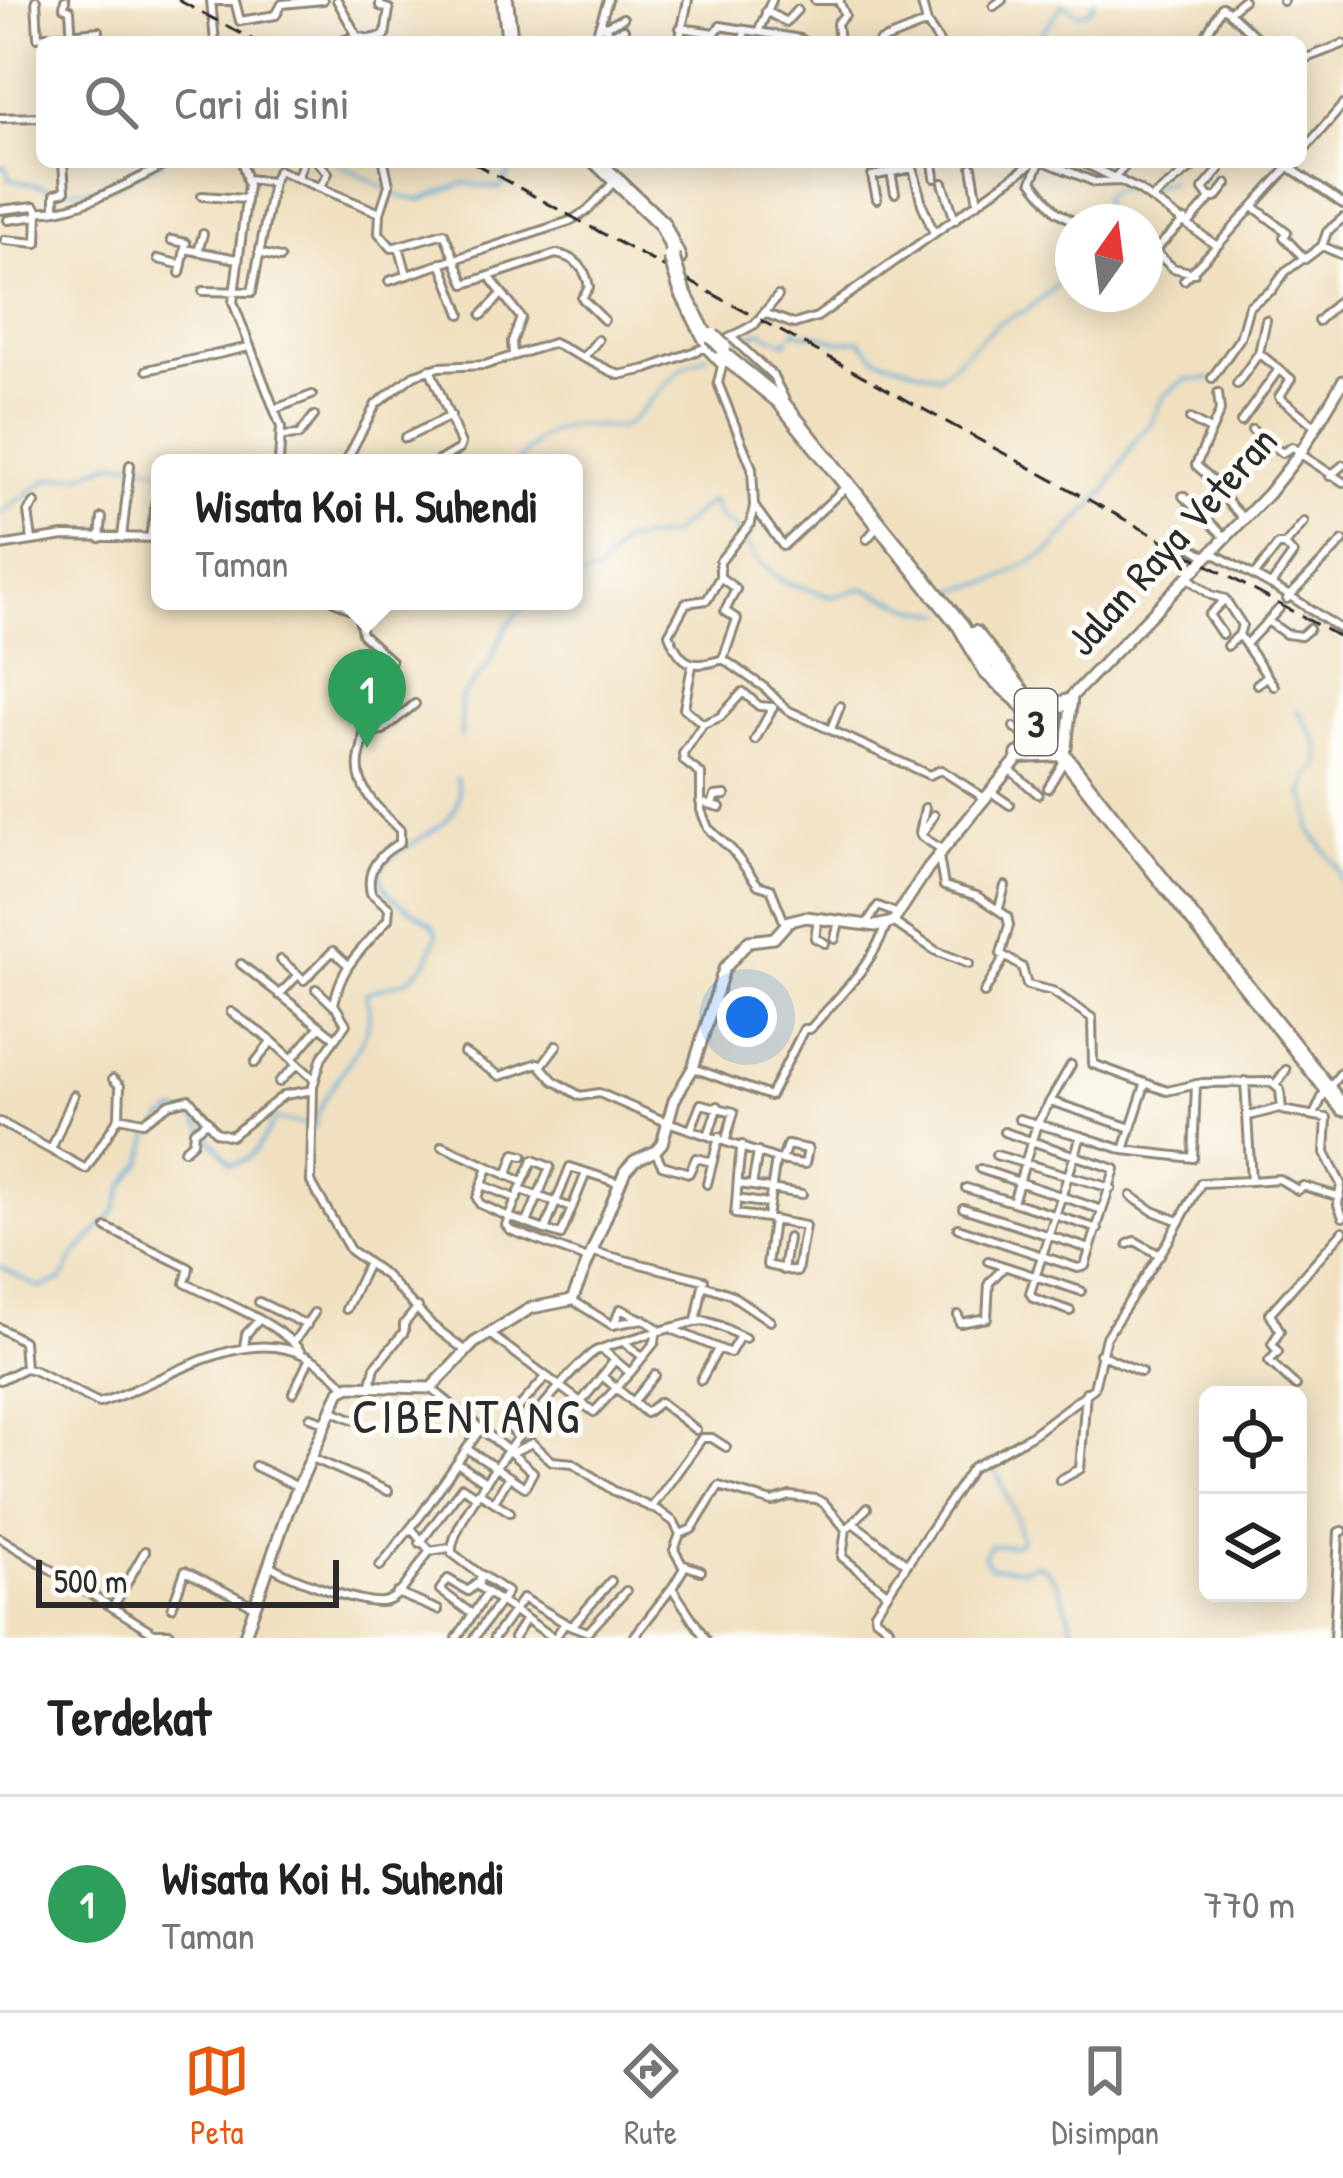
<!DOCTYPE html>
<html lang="id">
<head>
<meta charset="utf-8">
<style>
	body { margin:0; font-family:"Patrick Hand",sans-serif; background:#f6f6f6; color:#222 }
	.controls { position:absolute; right:36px; bottom:36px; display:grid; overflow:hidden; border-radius:18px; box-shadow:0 6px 30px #0003 }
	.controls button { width:108px; height:108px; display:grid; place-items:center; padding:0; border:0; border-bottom:3px solid #e0e0e0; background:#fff; color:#222; font:60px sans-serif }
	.compass { position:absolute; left:1055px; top:204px; width:108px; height:108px; border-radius:50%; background:#fff; box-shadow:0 6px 30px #0003; rotate:14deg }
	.scale { position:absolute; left:36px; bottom:30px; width:303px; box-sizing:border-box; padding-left:12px; border:6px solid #2b2b2b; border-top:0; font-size:33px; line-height:42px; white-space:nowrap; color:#2b2b2b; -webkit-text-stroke:9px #fdfcf7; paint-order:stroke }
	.you { position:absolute; left:747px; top:1017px; width:42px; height:42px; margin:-30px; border:9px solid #fff; border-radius:50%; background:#1a73e8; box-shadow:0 0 0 18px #1a73e833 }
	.badge { display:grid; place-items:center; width:78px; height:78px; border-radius:50%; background:#ea580c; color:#fff; font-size:39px; font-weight:700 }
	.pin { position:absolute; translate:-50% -99px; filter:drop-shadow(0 3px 6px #0008) }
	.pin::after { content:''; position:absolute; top:63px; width:42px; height:36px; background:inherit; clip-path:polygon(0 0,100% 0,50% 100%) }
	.popup { position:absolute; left:151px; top:454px; width:432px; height:156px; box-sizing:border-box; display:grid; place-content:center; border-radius:18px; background:#fff; filter:drop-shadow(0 3px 9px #0005); font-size:39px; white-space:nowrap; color:#767676 }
	.popup b { font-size:45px; color:#222 }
	.popup::after { content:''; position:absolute; left:50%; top:100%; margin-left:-24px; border:24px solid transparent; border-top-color:#fff }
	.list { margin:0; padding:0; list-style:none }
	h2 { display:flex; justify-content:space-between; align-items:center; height:156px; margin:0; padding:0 48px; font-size:51px }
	h2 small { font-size:39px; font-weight:400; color:#767676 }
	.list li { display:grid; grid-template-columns:78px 1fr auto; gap:36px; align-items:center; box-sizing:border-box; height:216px; padding:0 48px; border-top:3px solid #e0e0e0 }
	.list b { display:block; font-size:45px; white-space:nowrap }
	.list p { margin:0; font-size:39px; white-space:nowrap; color:#767676 }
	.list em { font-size:39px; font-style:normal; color:#767676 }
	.icon { flex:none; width:66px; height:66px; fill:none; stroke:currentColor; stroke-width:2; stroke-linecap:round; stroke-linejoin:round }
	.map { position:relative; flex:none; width:1343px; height:1638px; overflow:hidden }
	.search { position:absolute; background:#fff; box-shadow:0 6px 30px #0003; left:36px; right:36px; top:36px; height:132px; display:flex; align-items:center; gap:30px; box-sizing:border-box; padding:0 42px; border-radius:18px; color:#767676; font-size:45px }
	.sheet { height:372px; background:#fff }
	nav { display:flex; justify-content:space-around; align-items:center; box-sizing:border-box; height:168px; border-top:3px solid #e0e0e0; background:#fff; font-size:33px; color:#767676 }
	nav a { display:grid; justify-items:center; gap:6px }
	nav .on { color:#ea580c }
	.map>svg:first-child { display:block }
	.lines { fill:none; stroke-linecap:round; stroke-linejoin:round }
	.stream { stroke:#5faed9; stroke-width:3 }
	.minor-casing { stroke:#8e8676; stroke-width:12 }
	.tertiary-casing { stroke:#8e8676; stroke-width:15 }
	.primary-casing { stroke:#8e8676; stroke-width:20 }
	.minor { stroke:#fff; stroke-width:6 }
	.tertiary { stroke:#fff; stroke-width:9 }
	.primary { stroke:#fff; stroke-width:14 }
	.rail { stroke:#2b2b2b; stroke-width:3; stroke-dasharray:18 9; stroke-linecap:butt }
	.minor-bridge-casing { stroke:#8e8676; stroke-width:12; stroke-linecap:butt }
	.primary-bridge-casing { stroke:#8e8676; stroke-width:20; stroke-linecap:butt }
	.minor-bridge { stroke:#fff; stroke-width:6 }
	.primary-bridge { stroke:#fff; stroke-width:14 }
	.labels { text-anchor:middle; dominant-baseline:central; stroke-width:10; stroke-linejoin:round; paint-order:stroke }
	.shield { fill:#fdfcf7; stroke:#6a6a68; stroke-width:3 }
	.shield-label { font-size:39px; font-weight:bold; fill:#2b2b2b }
	.street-label { font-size:42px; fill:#2b2b2b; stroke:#fdfcf7 }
	.quarter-label { font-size:48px; letter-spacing:3px; fill:#2b2b2b; stroke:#fdfcf7 }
</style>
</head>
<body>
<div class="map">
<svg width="1343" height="1638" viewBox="0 0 1343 1638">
	<rect width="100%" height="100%" fill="#fdfcf7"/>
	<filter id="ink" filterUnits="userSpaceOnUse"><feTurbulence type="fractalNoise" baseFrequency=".00833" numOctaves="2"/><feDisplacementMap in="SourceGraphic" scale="24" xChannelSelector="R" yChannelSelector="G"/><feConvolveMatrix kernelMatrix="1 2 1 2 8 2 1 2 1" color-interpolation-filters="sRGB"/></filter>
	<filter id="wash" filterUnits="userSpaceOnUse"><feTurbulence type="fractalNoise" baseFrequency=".004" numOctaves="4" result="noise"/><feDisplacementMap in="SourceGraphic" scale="48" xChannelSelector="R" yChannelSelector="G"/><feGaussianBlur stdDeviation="2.7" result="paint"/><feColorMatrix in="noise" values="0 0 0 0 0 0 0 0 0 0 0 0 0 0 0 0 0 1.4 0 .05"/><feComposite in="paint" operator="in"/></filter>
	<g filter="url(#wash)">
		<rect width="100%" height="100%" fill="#f0e0c0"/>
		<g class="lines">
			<path class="stream" d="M1035,42L1063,4L1079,14L1090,10L1095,0
				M337,162L401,197L421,200L465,183L500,189L517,162
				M0,166L6,167L10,179L59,191
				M69,189L105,190L162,162
				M1140,189L1170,181
				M1102,222L1103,196L1116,188L1131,189
				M793,333L795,329L806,335L813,333L839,342L860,340L875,357L939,376L998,323L1027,310L1073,272
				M740,340L761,331L786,343L789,338
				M517,463C550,420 570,423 619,428L630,422L683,367L707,356
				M0,514L48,479L82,475L110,463L137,462L160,470
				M574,579L598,573L622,542L669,536L712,500L717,514L737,531L756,559L782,581L832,597L863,588L916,609L946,614
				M949,605L952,591L995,581L1049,552L1105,492L1137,437L1150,425L1163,397L1184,380L1213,379
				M1298,710L1318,743L1320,765L1310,776L1303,794L1309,803L1310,830L1338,868L1343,891
				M461,737V698L487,667L506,627L529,601
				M0,1266L39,1288L62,1280L73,1258L115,1211L125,1183L143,1162L150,1134L157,1132L162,1120L175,1111L192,1115L231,1164C256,1161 263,1138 275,1119L315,1127C320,1086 370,1051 369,1012C369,1005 366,999 366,993L409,979L427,962L437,935L435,928C418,909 389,905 381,878C371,845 478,835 456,778
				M997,1473L1017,1519L1021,1541L1015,1545L989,1546L984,1557L990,1567L1021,1569L1038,1564C1066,1580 1065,1611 1076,1638"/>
		</g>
	</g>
	<g filter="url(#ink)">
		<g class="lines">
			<g class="minor-casing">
				<path id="minor" d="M36,0L38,37L99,31
					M65,0L64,7L70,10L72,42
					M211,0L215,42
					M337,0L357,36L369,39L385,36L389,9L380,6V0
					M815,0H840
					M921,0L927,23L939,42
					M1283,0V1
					M211,1H235L240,21L276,15L282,4L323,0
					M839,1L845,15L837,23L839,42
					M994,6L1002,0
					M766,11L786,22L797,10
					M1229,12L1261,42
					M602,23L610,34L624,29
					M604,27L623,18
					M680,28L715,33L720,26L758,32L772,0
					M758,32L801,39
					M338,42L357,36
					M594,42L608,0
					M679,42L688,0
					M741,42L746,30
					M879,42L927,23
					M1202,42L1222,7L1229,12L1243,0
					M1301,60L1343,44
					M0,118L42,117
					M1301,153L1343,105
					M242,162L248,185L233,302L281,427L279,463
					M318,162L328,173L321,186
					M889,162L895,193
					M933,162L935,178
					M1040,162L1032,181L1056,211L1074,222
					M1046,162L1095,182L1122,181
					M1082,162L1139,190L1217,246L1293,162
					M972,167L978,203
					M1289,167L1343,204
					M298,176L303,162
					M1115,177L1129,162
					M247,179L273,182L278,170L380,213L379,233L392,248L444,233L465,284L556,254C575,257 586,268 589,287L582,298L604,320
					M943,183L955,220
					M202,196L245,199
					M1210,197L1216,198L1227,184
					M877,199L872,176L913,168L922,204L934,233
					M1151,199L1199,162
					M1254,207L1287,232L1284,237L1305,259L1322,246
					M0,210L35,206L38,211C76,214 136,179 171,162
					M55,210V194L65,191L63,162
					M380,213L389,185L384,162
					M1343,218L1327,232L1322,246L1343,255
					M8,220L37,216
					M1189,223L1210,199L1203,189L1219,170
					M5,240L37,243L38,211
					M171,240L186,243L185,248
					M399,246L407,275
					M1154,251L1185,220
					M198,252L203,234
					M1145,252L1148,256L1154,251L1173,268L1194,273
					M259,253L280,258
					M158,259L182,265
					M441,263L461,314
					M180,273L185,249L237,259
					M492,280L521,318L512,342L513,354
					M1184,280L1217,246
					M389,281L570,221L588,210L611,185
					M203,291L252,292L273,182
					M764,313L778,296
					M482,315L500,296
					M758,320L764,313L794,324L817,317L1034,162
					M1266,320L1259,353L1291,379L1279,397L1315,426
					M1318,321L1343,297
					M732,338L773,376L784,398
					M722,342L755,324
					M705,348L722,366L718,383L752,468L754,506L751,523L720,561V577L736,589L725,611L737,619L723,659L765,688L787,710L929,775L941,770L986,799
					M583,358L598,340
					M430,369L461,444L459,449L435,463
					M147,370L249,347
					M1212,378L1240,338L1249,306L1272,290L1286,271L1304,258
					M1237,384L1259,353
					M1218,393L1220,411L1196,465L1217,484L1216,490L1243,518
					M275,409L312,395
					M1190,419L1210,430
					M1241,422L1279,369
					M1252,430L1282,453L1292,447L1301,452
					M282,436L299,435L314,416
					M405,438L451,416
					M1299,453L1343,482
					M345,463L376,404L414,375L439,367L485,365L553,343L619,375L647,369L704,348
					M1330,476L1343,465
					M1183,496L1225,537
					M754,506L783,546L845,488
					M150,537L157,496
					M100,538L102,518
					M122,538L130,465
					M867,539L879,525
					M32,540L28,512L35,503
					M1184,543L1206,556
					M1285,545L1304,522
					M0,546L64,536L160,538
					M1213,553L1290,596L1343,631
					M1254,576L1278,545H1285L1293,554L1271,585
					M720,577L707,600L686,603L669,634C680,664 692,670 723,659
					M1187,577L1211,595L1225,599L1242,625L1239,635L1274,686
					M1287,599L1343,541
					M334,601L358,613L362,634L391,661L361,718C365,735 364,739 360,755C352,787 380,811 400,830V843C381,853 365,869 371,893L389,908L388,919C362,951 342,962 334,1004L346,1024L322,1057L313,1086L311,1182L350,1250L385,1275L433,1326L466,1351
					M359,616L379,601
					M1269,622L1286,634L1301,636L1309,629
					M1222,634L1209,615L1225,599
					M1246,644L1279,609
					M1227,646L1239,635
					M692,666L684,708L703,724L683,754L684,761L701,774V810L708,828L732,850L758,885L771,889L785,924
					M1257,684L1267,676
					M703,724L720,717L743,692L759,706L772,707
					M1014,727L1032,741
					M831,729L840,706
					M366,733L383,730L415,704
					M755,740L773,707
					M1008,768L1038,794
					M1048,788L1064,761
					M991,792L1010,805
					M700,802L720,807
					M712,804L715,796L725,795
					M934,815L921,836L941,849
					M920,833L925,808
					M939,857L944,886L977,896L1007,916L1009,925L1001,954L1022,967L1027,985L1052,991L1092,1018L1093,1064L1167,1091L1202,1083L1271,1082L1280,1090L1282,1110L1327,1118L1325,1153L1341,1184L1338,1205L1343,1217
					M999,908L1005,886
					M818,919L815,938L825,943
					M893,922L936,951L969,964
					M866,925L878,906L898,914
					M835,939L839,921
					M281,960L304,980L333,951L347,964
					M241,964L335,1038
					M316,989L334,1006
					M984,993L1003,960
					M279,995L297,976
					M231,1012L272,1041L315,1080
					M464,1053L500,1076L538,1063L553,1080L580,1096L599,1093L659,1119L776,1159L767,1218L773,1220L767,1265L797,1272L805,1226L773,1220
					M292,1059L320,1026
					M255,1063L272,1041
					M542,1065L557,1045
					M1071,1065L1037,1124L1013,1202L1098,1229
					M693,1068L770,1096L804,1029H810C839,996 870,968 886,926
					M113,1079L120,1086L119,1117
					M279,1082L297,1065
					M1276,1084L1286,1070
					M1332,1084L1343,1070
					M1050,1101L1131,1128
					M1314,1115L1325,1091
					M1249,1116L1280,1108
					M1019,1119L1081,1136
					M0,1122L86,1169L119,1117L143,1122L169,1104L189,1099L216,1132L231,1136L284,1095L313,1090
					M691,1129L701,1104L734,1112L726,1139
					M709,1133L718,1106
					M742,1145C737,1170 738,1189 735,1214L767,1218
					M442,1146L523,1182L509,1217L545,1230L570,1167L619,1183
					M51,1150L74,1095
					M184,1150L193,1142L194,1131L208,1121
					M1124,1150L1193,1158L1196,1084
					M655,1151L662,1165L689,1173L696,1158L712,1162
					M996,1155L1111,1188
					M776,1159C786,1161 795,1163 805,1164L808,1149L787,1145L782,1160
					M488,1168L477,1198L480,1204L509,1217L506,1225L510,1230L588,1259
					M980,1169L1102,1210
					M507,1176L515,1154L523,1156
					M1251,1181L1279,1179L1298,1190L1303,1186L1340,1197
					M523,1182L533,1160L550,1167L527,1223
					M707,1184L719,1137
					M740,1184L802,1194
					M482,1185L517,1199
					M752,1186L758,1152
					M966,1188L1013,1202
					M520,1190L572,1208
					M1131,1196L1153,1211L1179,1221
					M737,1199L769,1204
					M963,1208L1090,1249
					M107,1228L189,1268L185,1283C217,1300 284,1324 302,1354
					M958,1228L1078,1268L1085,1266L1115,1169L1004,1132
					M545,1230L561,1235L586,1173
					M1128,1244L1135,1241L1160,1255
					M593,1252L704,1280L696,1321
					M988,1261L1081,1291
					M783,1270L788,1238
					M706,1286L730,1294L770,1321
					M572,1300L612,1325L643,1319L657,1328L655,1342L630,1373
					M259,1302L307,1325
					M346,1309L368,1263
					M1070,1311L1033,1298L1030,1293L1081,1136L1124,1150L1145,1085
					M958,1315L960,1323L987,1318L989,1283L1004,1267
					M614,1325L620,1309L639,1318
					M0,1328L23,1341L25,1368
					M674,1330L730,1353L740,1336
					M491,1335L594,1412L630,1373L602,1349
					M293,1343L314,1313
					M625,1343L643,1357
					M244,1347L246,1334L258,1321
					M1100,1354L1141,1372
					M602,1376L645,1412
					M0,1380L25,1368L34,1370L99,1403C180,1378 270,1299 345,1387
					M701,1380L718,1349
					M1296,1386L1269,1361L1278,1352L1272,1344L1280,1331L1270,1313L1343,1231
					M370,1388L375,1367L404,1332V1324L418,1307
					M432,1389L511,1453L532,1443L552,1461L573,1463L614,1491L659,1511L674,1522L680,1534L674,1550L684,1568L672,1588L705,1638
					M293,1393L310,1358
					M581,1402L615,1360
					M633,1402L655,1375
					M333,1411L355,1420
					M646,1413L660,1402L696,1430
					M310,1417L325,1422
					M519,1437L505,1423L546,1377
					M467,1449L525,1487L533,1472L511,1453
					M310,1457L388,1491
					M457,1463L484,1481
					M255,1466L298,1487
					M1060,1480L1080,1469L1086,1392
					M478,1492L510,1512
					M494,1502L509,1477
					M652,1507L702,1438H712L726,1447
					M853,1523L867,1508
					M411,1528L430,1551
					M846,1529L853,1523L907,1564
					M680,1534L692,1529L719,1486L772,1502L790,1496L816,1499L824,1503L846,1529L842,1557L887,1593
					M0,1538L154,1633H169L175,1638
					M420,1543L462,1487L476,1496
					M684,1565L701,1571
					M271,1566C289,1577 367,1608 387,1601C405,1595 418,1564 430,1551L449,1548
					M380,1566L421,1515L479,1431
					M397,1593L438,1610
					M113,1607L145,1551
					M172,1607L185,1571L254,1606
					M472,1614L440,1590L448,1579L468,1591L476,1584
					M572,1626L588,1632L626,1591
					M457,1638L487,1593
					M474,1638L507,1592L482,1575
					M494,1638L523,1598L565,1623
					M514,1638L526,1619
					M554,1638L478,1586L481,1575L452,1553C447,1520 564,1373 594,1352C603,1346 690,1322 702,1321C714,1321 733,1333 745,1338
					M555,1638L565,1623L572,1626L611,1581
					M633,1638L671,1589
					M885,1638L889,1628L875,1617V1612L972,1468L1030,1436L1094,1388L1106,1337L1168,1242L1201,1183L1251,1181L1245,1081
					M1334,1638L1339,1532L1343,1531"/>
			</g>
			<g class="tertiary-casing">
				<path id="tertiary" d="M1066,747L1072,696L1268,494L1301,452L1343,381
					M244,1638L287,1513L340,1391L350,1386L431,1388L474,1343L531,1308L572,1300L625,1171L634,1161L655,1151L662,1143L674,1100L693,1068L724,969L749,941L774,938L789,921L806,917L876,926L893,922L928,868L1042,729"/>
			</g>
			<g class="primary-casing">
				<path id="primary" d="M505,0L510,42
					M597,162L662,224L678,258
					M682,291L707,340
					M717,350L780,401L960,625L987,672L1018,699L1042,729L1343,1108
					M975,634L1029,701
					M1036,711L1069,702
					M1019,755L1062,753"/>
			</g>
			<use href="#minor" class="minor"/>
			<use href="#tertiary" class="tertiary"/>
			<use href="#primary" class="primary"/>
			<path class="rail" d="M178,0L257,42
				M472,162L1343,639"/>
			<g class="minor-bridge-casing">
				<path id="minor-bridge" d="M755,324L758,320"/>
			</g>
			<g class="primary-bridge-casing">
				<path id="primary-bridge" d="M671,256L682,291
					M712,336L723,347"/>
			</g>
			<use href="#minor-bridge" class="minor-bridge"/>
			<use href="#primary-bridge" class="primary-bridge"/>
		</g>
	</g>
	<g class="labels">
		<rect class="shield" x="1015" y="689" width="42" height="66" rx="9"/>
		<g class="shield-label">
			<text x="1036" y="722">3</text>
		</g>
		<g class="street-label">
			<text transform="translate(1171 540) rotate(-48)">Jalan Raya Veteran</text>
		</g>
		<g class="quarter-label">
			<text x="467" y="1415">CIBENTANG</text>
		</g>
	</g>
</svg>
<div class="controls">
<button><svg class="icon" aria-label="locate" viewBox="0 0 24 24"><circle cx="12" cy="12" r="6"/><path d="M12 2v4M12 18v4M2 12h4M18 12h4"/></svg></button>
<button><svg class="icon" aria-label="layers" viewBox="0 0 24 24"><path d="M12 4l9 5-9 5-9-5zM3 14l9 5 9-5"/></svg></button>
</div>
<svg class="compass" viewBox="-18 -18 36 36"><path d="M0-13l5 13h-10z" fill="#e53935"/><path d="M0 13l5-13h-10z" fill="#767676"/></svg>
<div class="scale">500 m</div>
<div class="you"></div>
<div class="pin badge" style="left:367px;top:748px;background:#2e9e5b">1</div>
<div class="popup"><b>Wisata Koi H. Suhendi</b>Taman</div>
<div class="search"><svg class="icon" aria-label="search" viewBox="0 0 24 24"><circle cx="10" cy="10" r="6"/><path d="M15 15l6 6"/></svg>Cari di sini</div>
</div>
<section class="sheet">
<h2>Terdekat<small></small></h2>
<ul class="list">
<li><span class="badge" style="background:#2e9e5b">1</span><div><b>Wisata Koi H. Suhendi</b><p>Taman</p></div><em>770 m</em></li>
</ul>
</section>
<nav>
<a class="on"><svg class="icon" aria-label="map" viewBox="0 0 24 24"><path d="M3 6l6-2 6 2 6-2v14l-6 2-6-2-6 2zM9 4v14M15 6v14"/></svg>Peta</a>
<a><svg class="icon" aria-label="directions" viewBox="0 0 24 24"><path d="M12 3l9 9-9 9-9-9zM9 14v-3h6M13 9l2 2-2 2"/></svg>Rute</a>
<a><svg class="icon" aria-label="saved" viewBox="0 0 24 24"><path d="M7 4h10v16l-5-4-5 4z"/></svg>Disimpan</a>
</nav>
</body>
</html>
